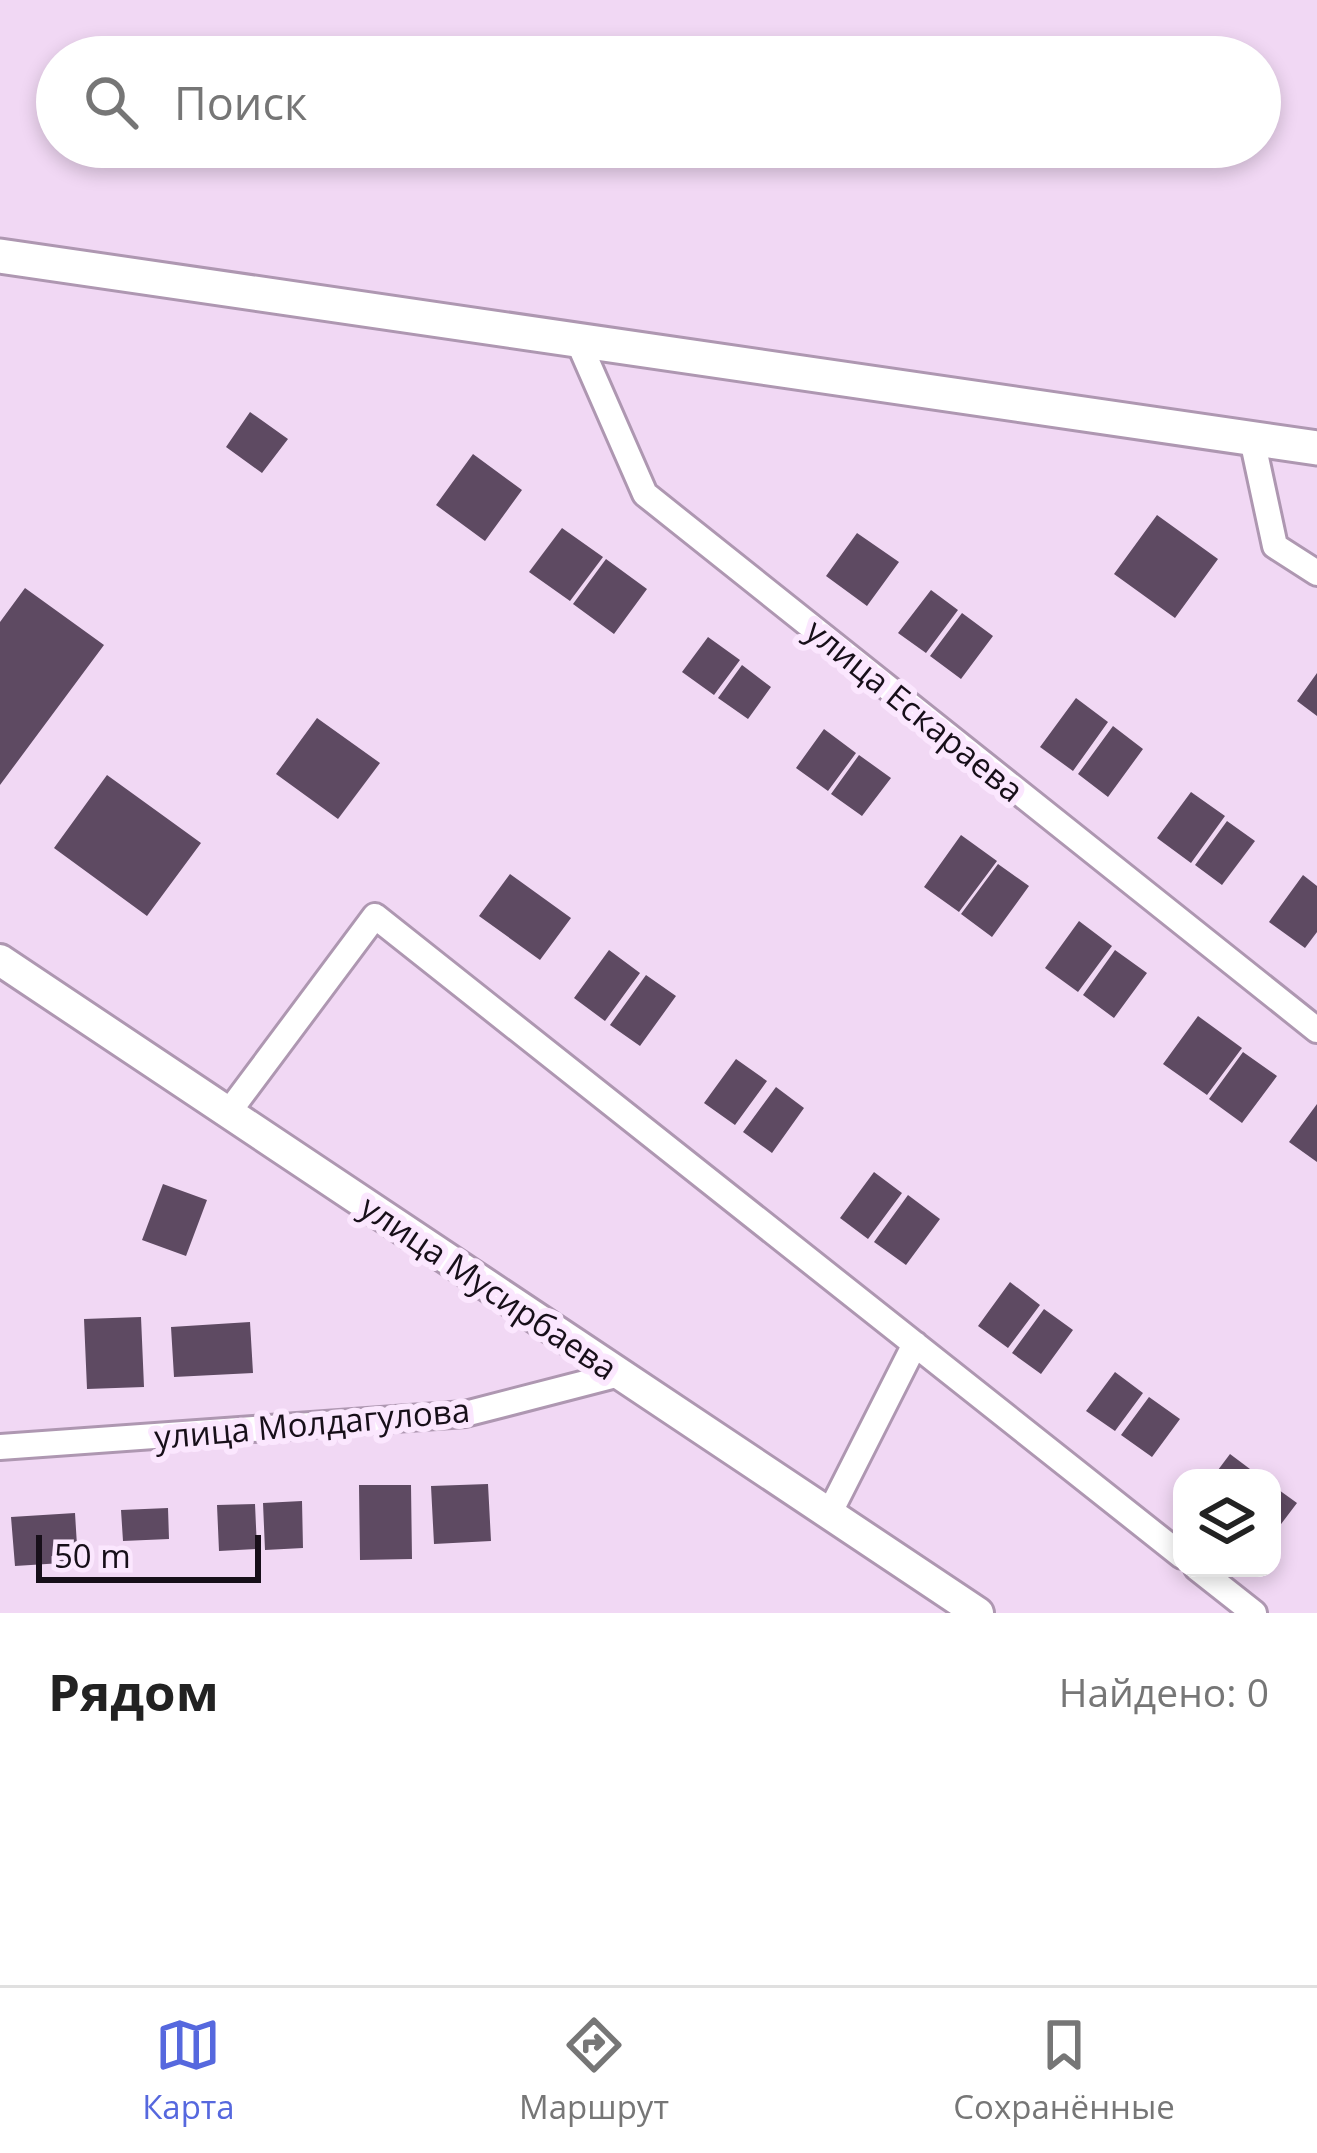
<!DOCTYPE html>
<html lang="ru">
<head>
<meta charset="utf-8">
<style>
	body { margin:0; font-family:"Open Sans",sans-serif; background:#f2f2f2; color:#222 }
	.controls { position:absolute; right:36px; bottom:36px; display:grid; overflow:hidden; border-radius:24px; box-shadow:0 6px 18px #0003 }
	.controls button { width:108px; height:108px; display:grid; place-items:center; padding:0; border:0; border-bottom:3px solid #e0e0e0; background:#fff; color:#222; font:60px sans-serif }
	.scale { position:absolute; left:36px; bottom:30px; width:225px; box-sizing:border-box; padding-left:12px; border:6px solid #170f19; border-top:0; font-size:33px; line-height:42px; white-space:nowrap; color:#170f19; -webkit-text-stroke:9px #fbe7fe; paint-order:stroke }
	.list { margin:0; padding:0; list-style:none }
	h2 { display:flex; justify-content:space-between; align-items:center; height:156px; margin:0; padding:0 48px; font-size:51px }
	h2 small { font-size:39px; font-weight:400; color:#767676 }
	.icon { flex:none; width:66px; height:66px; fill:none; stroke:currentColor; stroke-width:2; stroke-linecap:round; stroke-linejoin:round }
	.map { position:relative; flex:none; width:1317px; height:1613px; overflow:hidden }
	.search { position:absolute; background:#fff; box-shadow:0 6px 18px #0003; left:36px; right:36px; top:36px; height:132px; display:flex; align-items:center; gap:30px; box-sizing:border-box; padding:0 42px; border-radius:66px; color:#767676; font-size:45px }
	.sheet { height:372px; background:#fff }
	nav { display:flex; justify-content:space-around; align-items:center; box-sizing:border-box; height:168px; border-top:3px solid #e0e0e0; background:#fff; font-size:33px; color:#767676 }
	nav a { display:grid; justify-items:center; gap:6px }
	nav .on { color:#5668de }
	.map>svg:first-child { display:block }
	.building { fill:#5e4a62 }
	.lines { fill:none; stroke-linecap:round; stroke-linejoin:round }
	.minor-casing { stroke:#ae97b1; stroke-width:30 }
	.tertiary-casing { stroke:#ae97b1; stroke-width:36 }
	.secondary-casing { stroke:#ae97b1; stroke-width:39 }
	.minor { stroke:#fff; stroke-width:24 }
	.tertiary { stroke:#fff; stroke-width:30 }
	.secondary { stroke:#fff; stroke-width:33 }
	.labels { text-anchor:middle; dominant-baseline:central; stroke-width:12; stroke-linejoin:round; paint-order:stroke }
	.street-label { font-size:33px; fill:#170f19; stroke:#fbe7fe }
</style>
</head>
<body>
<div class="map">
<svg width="1317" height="1613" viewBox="0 0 1317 1613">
	<rect width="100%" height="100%" fill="#f1d8f4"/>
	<path class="building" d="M250,412L288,439L262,473L226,447Z
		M473,454L522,490L485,541L436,505Z
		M1157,515L1218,559L1175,618L1114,574Z
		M562,528L603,557L570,601L529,572Z
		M857,533L899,562L867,606L826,576Z
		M606,559L647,589L614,634L573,604Z
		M25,588L104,645L0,785V622Z
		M931,590L958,610L926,653L898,633Z
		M962,613L993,636L961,679L930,656Z
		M708,637L740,660L714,695L682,672Z
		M742,665L771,687L748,719L718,698Z
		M1317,673V716L1297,701Z
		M1076,698L1108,722L1073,771L1040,747Z
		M317,718L380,763L338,819L276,774Z
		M1113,726L1143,749L1108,797L1078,774Z
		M824,729L856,753L828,791L796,768Z
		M859,755L891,778L862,816L831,794Z
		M107,775L201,843L147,916L54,848Z
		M1191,792L1225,816L1191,863L1157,838Z
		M1227,821L1255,841L1222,885L1195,865Z
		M961,835L997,861L959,912L924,887Z
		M998,864L1029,886L992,937L961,914Z
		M510,874L571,918L540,960L479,916Z
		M1303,875L1317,886V932L1305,948L1269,922Z
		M1079,921L1112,946L1078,992L1045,968Z
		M609,950L640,973L605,1021L574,998Z
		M1115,950L1147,973L1114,1018L1083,995Z
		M646,975L676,996L640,1046L610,1025Z
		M1198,1016L1242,1048L1207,1095L1163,1064Z
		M1243,1052L1277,1076L1242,1123L1209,1099Z
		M736,1059L767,1081L735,1125L704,1103Z
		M776,1087L804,1108L772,1153L743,1132Z
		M1317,1104V1162L1289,1142Z
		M874,1172L902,1193L868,1239L840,1218Z
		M163,1184L207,1200L186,1256L142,1240Z
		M908,1195L940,1219L906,1265L874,1242Z
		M1010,1282L1040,1305L1008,1348L978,1326Z
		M1044,1309L1073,1330L1041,1374L1012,1353Z
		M141,1317L144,1387L87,1389L84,1319Z
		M250,1322L253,1373L174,1377L171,1327Z
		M1115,1372L1143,1393L1115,1431L1086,1411Z
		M1149,1397L1180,1419L1152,1457L1121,1435Z
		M1230,1454L1262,1478H1212Z
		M488,1484L491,1541L434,1544L431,1486Z
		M359,1485H411L412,1559L360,1560Z
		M1272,1485L1297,1503L1272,1536Z
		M302,1501L303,1548L265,1550L263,1503Z
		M255,1504L257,1549L219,1551L217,1505Z
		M168,1508L169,1539L123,1541L121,1510Z
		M75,1513L78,1562L15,1566L11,1517Z"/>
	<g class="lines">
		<g class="minor-casing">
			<path id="minor" d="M578,341L645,494L1317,1030
				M1252,439L1275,546L1317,573
				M228,1113L375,916L1182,1556
				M0,1447L465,1414L620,1374
				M829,1514L915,1344
				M1197,1568L1254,1613"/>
		</g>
		<g class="tertiary-casing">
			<path id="tertiary" d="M0,960L978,1613"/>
		</g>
		<g class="secondary-casing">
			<path id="secondary" d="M0,256L1317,448"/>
		</g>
		<use href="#minor" class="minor"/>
		<use href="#tertiary" class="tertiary"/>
		<use href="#secondary" class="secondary"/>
	</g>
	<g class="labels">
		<g class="street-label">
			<text transform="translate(915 710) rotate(39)">улица Ескараева</text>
			<text transform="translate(489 1287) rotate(34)">улица Мусирбаева</text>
			<text transform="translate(312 1423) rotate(-5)">улица Молдагулова</text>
		</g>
	</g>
</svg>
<div class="controls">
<button><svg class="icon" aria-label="layers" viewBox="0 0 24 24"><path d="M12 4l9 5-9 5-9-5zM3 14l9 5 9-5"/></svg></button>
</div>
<div class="scale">50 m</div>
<div class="search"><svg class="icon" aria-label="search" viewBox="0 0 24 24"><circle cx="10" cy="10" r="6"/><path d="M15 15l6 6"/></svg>Поиск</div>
</div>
<section class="sheet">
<h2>Рядом<small>Найдено: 0</small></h2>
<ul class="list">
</ul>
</section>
<nav>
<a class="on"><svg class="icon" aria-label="map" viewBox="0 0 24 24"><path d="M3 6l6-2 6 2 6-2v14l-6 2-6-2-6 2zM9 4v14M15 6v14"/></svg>Карта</a>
<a><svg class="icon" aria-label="directions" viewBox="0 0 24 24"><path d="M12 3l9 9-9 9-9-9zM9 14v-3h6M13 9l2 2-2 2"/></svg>Маршрут</a>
<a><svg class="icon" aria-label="saved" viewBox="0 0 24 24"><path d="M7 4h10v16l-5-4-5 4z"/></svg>Сохранённые</a>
</nav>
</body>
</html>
